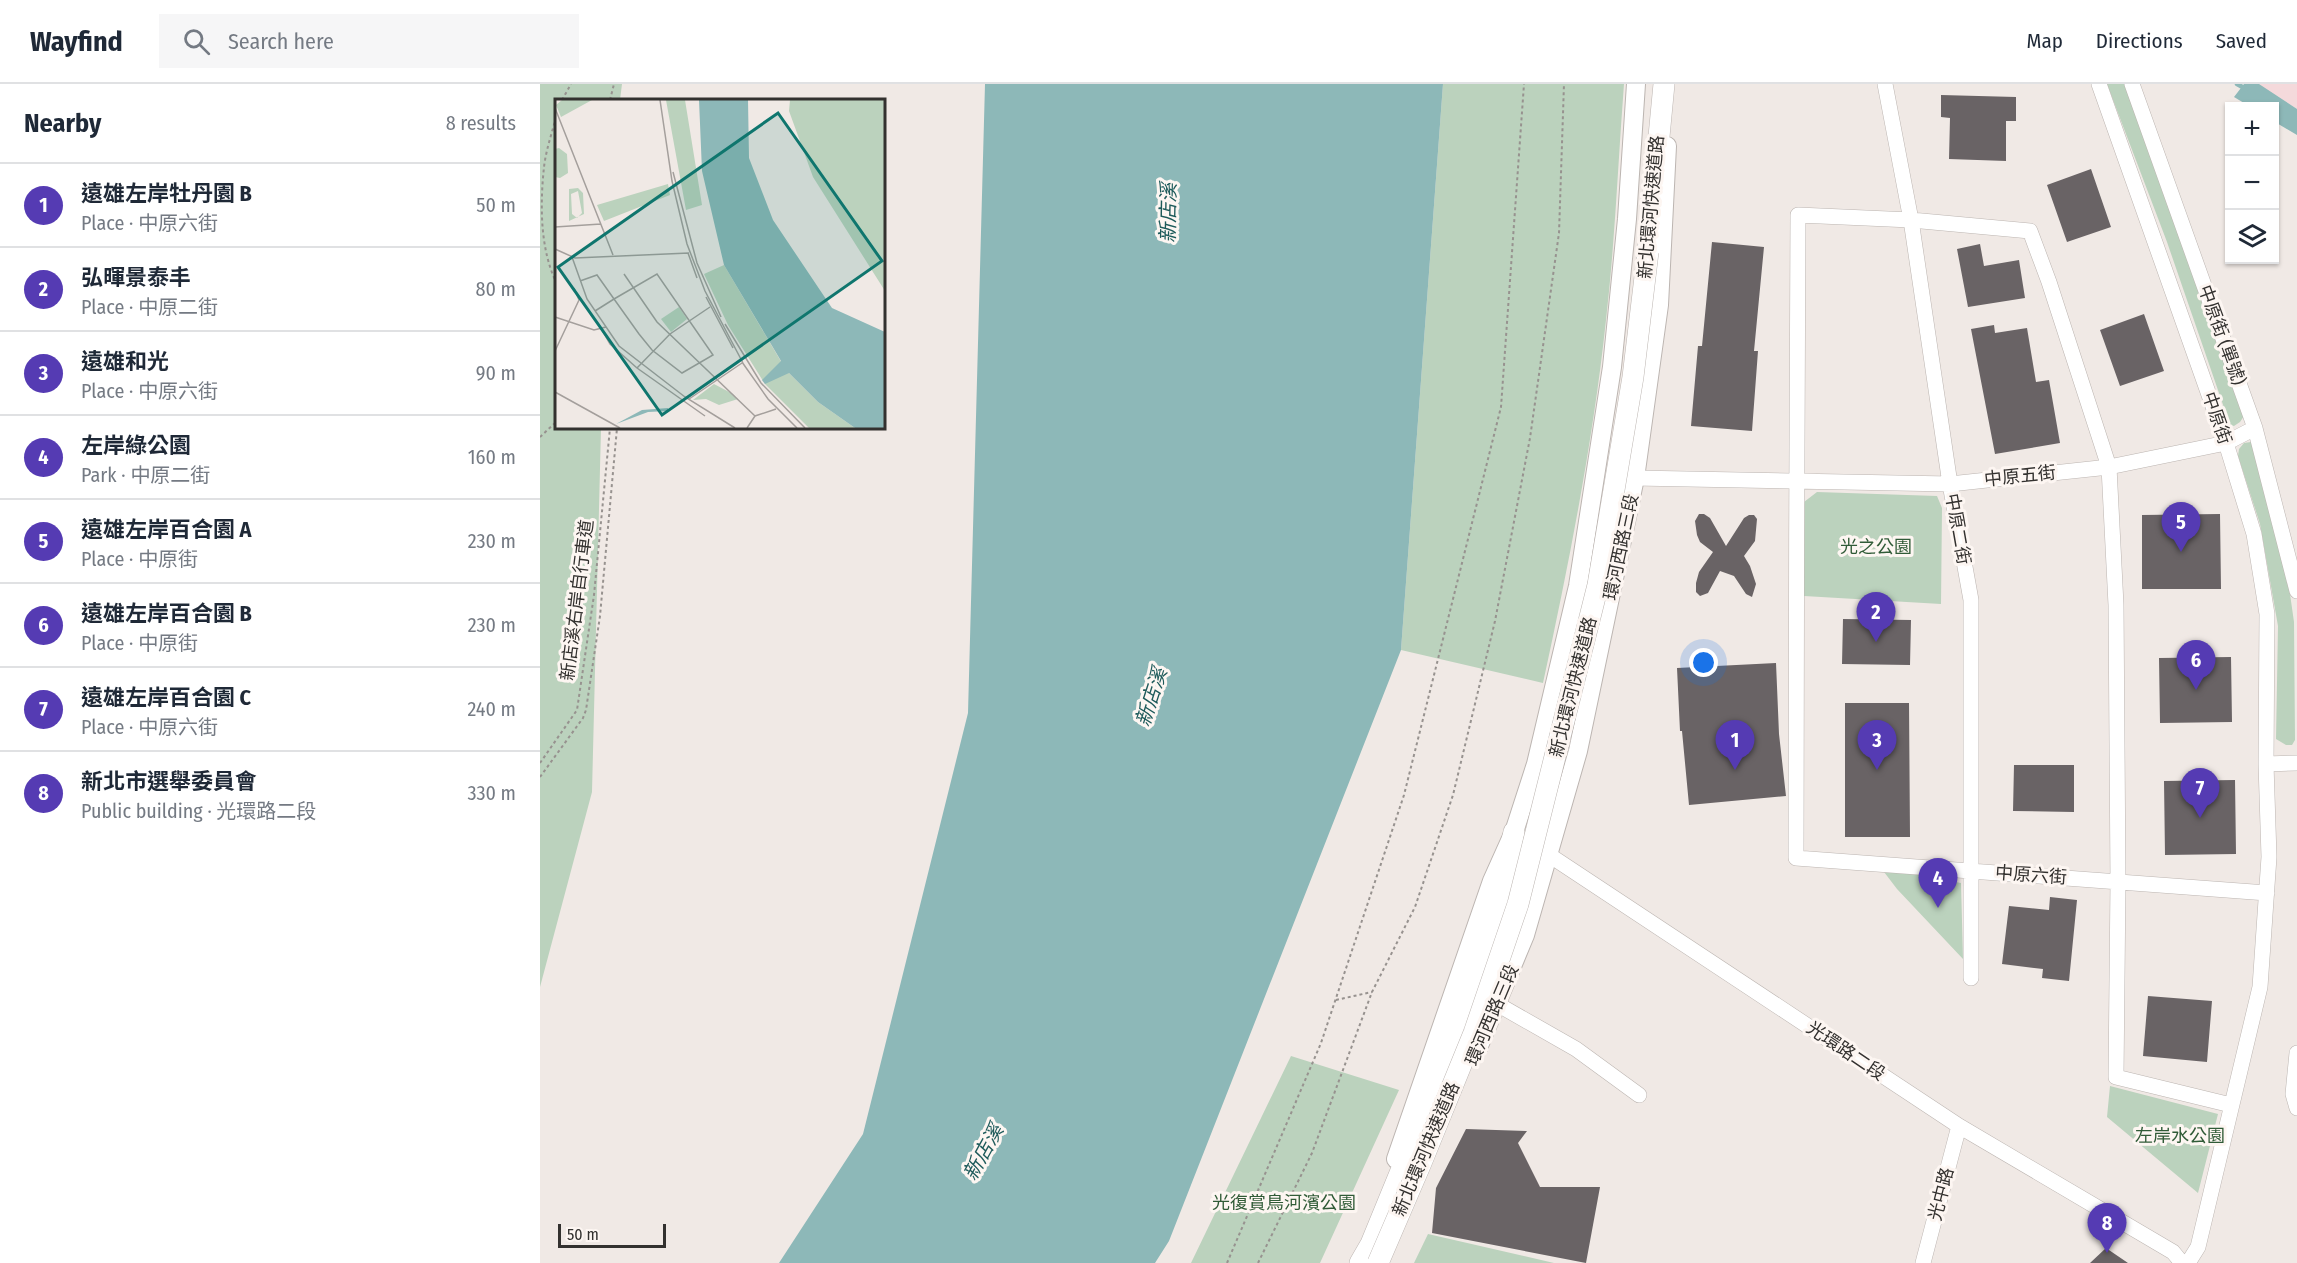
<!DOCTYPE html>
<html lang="en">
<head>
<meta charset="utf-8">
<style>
	body { margin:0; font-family:"Fira Sans Condensed","Noto Sans TC",sans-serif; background:#f6f6f7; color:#1f2937 }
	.controls { position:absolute; right:18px; top:18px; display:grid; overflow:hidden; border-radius:0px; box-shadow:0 2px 4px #0004 }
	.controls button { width:54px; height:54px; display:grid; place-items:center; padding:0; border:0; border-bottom:2px solid #e0e1e3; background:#fff; color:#1f2937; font:30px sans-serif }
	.scale { position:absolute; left:18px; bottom:15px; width:108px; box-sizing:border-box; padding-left:6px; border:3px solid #33312f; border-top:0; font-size:16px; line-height:21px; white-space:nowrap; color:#33312f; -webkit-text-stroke:4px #fdf6f2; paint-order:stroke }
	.you { position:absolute; left:1164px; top:579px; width:21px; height:21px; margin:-15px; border:4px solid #fff; border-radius:50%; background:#1a73e8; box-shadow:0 0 0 9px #1a73e833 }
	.badge { display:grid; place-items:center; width:39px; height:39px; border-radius:50%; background:#553bb3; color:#fff; font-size:20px; font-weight:700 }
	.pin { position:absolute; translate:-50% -50px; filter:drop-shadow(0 2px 3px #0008) }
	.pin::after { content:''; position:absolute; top:32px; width:21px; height:18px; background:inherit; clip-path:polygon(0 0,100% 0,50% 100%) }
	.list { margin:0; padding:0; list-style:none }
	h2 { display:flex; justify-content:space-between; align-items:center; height:78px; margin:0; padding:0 24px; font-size:26px }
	h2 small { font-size:20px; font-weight:400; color:#747a83 }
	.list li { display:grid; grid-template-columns:39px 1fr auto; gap:18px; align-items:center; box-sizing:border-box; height:84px; padding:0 24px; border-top:2px solid #e0e1e3 }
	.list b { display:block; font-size:22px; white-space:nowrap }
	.list p { margin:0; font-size:20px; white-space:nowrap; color:#747a83 }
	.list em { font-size:20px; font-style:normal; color:#747a83 }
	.icon { flex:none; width:33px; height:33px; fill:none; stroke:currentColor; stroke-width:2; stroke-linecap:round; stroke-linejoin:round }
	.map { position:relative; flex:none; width:1757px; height:1179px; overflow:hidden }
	header { display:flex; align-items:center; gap:36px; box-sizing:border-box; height:84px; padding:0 30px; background:#fff; border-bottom:2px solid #e0e1e3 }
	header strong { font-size:28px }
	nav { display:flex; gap:33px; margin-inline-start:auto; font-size:21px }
	.search { width:420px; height:54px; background:#f6f6f7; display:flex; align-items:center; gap:15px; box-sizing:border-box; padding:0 21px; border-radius:0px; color:#747a83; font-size:22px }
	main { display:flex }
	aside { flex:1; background:#fff }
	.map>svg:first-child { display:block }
	.industrial { fill:#f4d9db }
	.green { fill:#bbd2bd }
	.water { fill:#8db8b8 }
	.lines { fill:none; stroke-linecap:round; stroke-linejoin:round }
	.stream { stroke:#8db8b8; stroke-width:4.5 }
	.building { fill:#696365 }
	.minor-casing { stroke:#bcb5b1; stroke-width:16 }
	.major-casing { stroke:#bcb5b1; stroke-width:20 }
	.highway-casing { stroke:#bcb5b1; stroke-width:22 }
	.path { stroke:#97928f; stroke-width:2; stroke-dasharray:3 3; stroke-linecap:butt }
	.minor { stroke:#fff; stroke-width:15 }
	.major { stroke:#fff; stroke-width:18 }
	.highway { stroke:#fff; stroke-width:21 }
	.highway-bridge-casing { stroke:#bcb5b1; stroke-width:22; stroke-linecap:butt }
	.highway-bridge { stroke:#fff; stroke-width:21 }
	.labels { text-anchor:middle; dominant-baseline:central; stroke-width:6; stroke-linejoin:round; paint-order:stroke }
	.street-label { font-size:18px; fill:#33312f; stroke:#fdf6f2 }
	.park-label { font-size:18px; fill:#305b37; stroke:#fdf6f2 }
	.water-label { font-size:20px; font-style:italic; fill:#1d5a5a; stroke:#fdf6f2 }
	.inset-road { fill:none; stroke:#a49f9c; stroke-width:1.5 }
	.view { fill:#0f766e; fill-opacity:0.15; stroke:#0f766e; stroke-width:3 }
	.inset-edge { fill:none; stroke:#33312f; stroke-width:3 }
</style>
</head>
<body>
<header>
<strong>Wayfind</strong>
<div class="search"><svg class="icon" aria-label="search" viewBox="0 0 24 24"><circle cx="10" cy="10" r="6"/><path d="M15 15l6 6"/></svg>Search here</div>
<nav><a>Map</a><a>Directions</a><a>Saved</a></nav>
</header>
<main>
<aside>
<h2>Nearby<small>8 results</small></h2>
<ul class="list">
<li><span class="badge">1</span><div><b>遠雄左岸牡丹園 B</b><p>Place · 中原六街</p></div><em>50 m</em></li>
<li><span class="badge">2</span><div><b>弘暉景泰丰</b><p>Place · 中原二街</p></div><em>80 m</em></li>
<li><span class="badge">3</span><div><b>遠雄和光</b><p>Place · 中原六街</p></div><em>90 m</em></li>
<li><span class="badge">4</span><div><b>左岸綠公園</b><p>Park · 中原二街</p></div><em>160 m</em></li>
<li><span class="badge">5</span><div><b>遠雄左岸百合園 A</b><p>Place · 中原街</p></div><em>230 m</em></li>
<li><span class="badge">6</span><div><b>遠雄左岸百合園 B</b><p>Place · 中原街</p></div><em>230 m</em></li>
<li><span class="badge">7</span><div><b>遠雄左岸百合園 C</b><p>Place · 中原六街</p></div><em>240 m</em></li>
<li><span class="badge">8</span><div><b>新北市選舉委員會</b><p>Public building · 光環路二段</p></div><em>330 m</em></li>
</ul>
</aside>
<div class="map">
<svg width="1757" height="1179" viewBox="0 0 1757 1179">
	<rect width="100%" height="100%" fill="#f0e9e5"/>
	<path class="industrial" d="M1714,0H1757V25L1739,13Z"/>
	<path class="green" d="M0,0H82L80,16H16V344H61L52,708L0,903Z
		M903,0H1084C1078,78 1075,158 1066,236C1053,358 1029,479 1003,599L861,566Z
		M1567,0H1587L1704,332L1700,338L1694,342L1690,341L1627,158Z
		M1711,358L1714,360L1749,503L1754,538L1755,656L1752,661H1746L1736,655L1738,542L1720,440L1698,372L1699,365L1704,359Z
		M1277,408L1397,412L1402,424L1401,520L1264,512V418Z
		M1341,784L1421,799L1423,875L1357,805Z
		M751,972L859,1006L780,1179H651Z
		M1570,1002L1678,1030L1658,1109L1567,1033Z
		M888,1150L1014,1179H874Z"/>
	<path class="water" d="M445,0H903L861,566L629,1157L615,1179H239L323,1050L428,629Z
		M1704,0H1719L1757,25V51L1735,38L1734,22H1709L1694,13Z"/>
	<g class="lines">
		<path class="stream" d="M1697,0L1706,5"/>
	</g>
	<path class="building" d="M1401,11L1476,13V37H1466V77L1409,75L1410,34L1401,33Z
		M1551,85L1571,143L1527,158L1507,101Z
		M1172,158L1224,163L1214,267H1218L1212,347L1151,342L1158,262H1162Z
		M1440,160L1444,182L1479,176L1485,214L1428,223L1417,165Z
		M1604,230L1624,287L1580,302L1560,246Z
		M1454,241L1455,249L1487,244L1496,298L1509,296L1520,359L1455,370L1431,245Z
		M1159,430H1164L1170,434L1186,462L1204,434L1209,431H1214L1217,435L1215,457L1204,472L1210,482L1216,500L1212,513L1206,510L1194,492L1180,487L1168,509L1160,512L1156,508V499L1159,488L1173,468L1160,458L1157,451L1155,437Z
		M1680,430L1681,505H1602V431Z
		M1303,535L1371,536L1370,581L1302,580Z
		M1691,573L1692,638L1620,639L1619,574Z
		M1236,579L1239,650L1246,712L1149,721L1142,647H1140L1137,584Z
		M1305,619H1369L1370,753H1305Z
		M1474,681H1534V728L1473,727Z
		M1695,696L1696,770L1625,771L1624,697Z
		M1510,813L1537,816L1529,897L1502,894L1503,885L1462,880L1469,822L1509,826Z
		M1608,912L1672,917L1667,978L1603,972Z
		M926,1045L987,1047L978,1059L1000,1103H1060L1046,1179L892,1149L896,1104Z
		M1566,1164L1588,1179H1550Z"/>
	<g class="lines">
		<g class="minor-casing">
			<path id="minor" d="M1345,0L1371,136L1410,400L1431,516V894
				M1559,0L1686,359L1714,450L1727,530L1726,680L1729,773L1720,903L1658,1163L1648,1179
				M1592,0L1715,344L1757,507
				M1095,394L1410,400L1569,383L1686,359L1715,344
				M1726,680L1757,679
				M1000,765L1419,1042L1633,1168L1642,1179
				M957,920L1036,965L1099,1011
				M1757,969L1753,1010L1757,1024
				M1691,1021L1576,993L1578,798L1576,521L1569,383L1509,198L1490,147L1371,136L1258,131C1256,345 1257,560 1256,774L1727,809
				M1383,1179L1419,1042"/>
		</g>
		<g class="major-casing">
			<path id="major" d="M938,964L985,851L1038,667L1095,394L1119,221L1127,62
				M856,1075L952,797L974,748L996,680L1038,502L1072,283L1087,135L1096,0"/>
		</g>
		<g class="highway-casing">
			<path id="highway" d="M1108,168L1124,0
				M820,1179L831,1160L895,1004L918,943L958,824L974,748"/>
		</g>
		<path class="path" d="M22,16L31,0
			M70,16L74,0
			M16,33C12,49 6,66 4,83C0,121 0,164 16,198
			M0,353L16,338
			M0,679L37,626L54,511L70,344
			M0,693L43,634L46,626L60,532L77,344
			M796,916L832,908
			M687,1179L781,959L864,711L961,323L984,0
			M718,1179L772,1069L832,908L875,823L913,711L955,537L990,354L1019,149L1024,0"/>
		<use href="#minor" class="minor"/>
		<use href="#major" class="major"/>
		<use href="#highway" class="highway"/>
		<g class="highway-bridge-casing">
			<path id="highway-bridge" d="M838,1179L881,1079L934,949L978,820L1058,501L1093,293L1108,168"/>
		</g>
		<use href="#highway-bridge" class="highway-bridge"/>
	</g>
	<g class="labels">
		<g class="street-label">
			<text transform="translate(1111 123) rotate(-85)">新北環河快速道路</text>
			<text transform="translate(1682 251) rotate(70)">中原街 (單號)</text>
			<text transform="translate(1677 334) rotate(71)">中原街</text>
			<text transform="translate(1480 392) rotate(-6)">中原五街</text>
			<text transform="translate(1418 445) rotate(80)">中原二街</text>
			<text transform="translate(1081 463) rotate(-78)">環河西路三段</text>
			<text transform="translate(37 516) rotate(-83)">新店溪右岸自行車道</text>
			<text transform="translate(1033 603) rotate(-76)">新北環河快速道路</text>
			<text transform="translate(1491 791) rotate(4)">中原六街</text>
			<text transform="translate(952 931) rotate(-67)">環河西路三段</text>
			<text transform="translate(1306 967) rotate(34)">光環路二段</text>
			<text transform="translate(886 1065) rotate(-67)">新北環河快速道路</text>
			<text transform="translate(1401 1110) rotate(-76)">光中路</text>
		</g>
		<g class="park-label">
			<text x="1336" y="463">光之公園</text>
			<text x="1640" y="1052">左岸水公園</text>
			<text x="744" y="1119">光復賞鳥河濱公園</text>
		</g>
		<g class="water-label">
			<text transform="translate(628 129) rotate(-89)">新店溪</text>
			<text transform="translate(611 613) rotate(-72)">新店溪</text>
			<text transform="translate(443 1068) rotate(-61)">新店溪</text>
		</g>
	</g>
	<g transform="translate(15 15)">
		<rect width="330" height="330" fill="#f0e9e5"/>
		<path d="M7,1H37L6,18L1,6ZM111,1H130L147,106L131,111ZM235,1H330V192L258,78L234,12ZM4,49L12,55L13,74L5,79L0,78V50ZM113,85L115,96L49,122L42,106ZM23,89L28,94L29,115L14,122V90ZM23,92L27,114L22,119L17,115L16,95ZM169,166L231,271L263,303L300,329H254L210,285L173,226L149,175ZM124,208L132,220L116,233L106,220ZM159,285L178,295L183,300L164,306L151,300L138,301Z" fill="#bbd2bd" fill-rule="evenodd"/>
		<path d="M144,1H193L194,59L218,121L277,209L330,233V329H300L263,303L234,274L210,285L207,281L226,262L169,166L147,72ZM113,309V312L93,313L61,325L87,311Z" fill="#8db8b8"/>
		<path class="inset-road" d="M105,1L117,82L132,145L150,192L188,264M0,9L58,156M118,73L142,164L166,218M0,128L46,125M0,150L20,159L134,154M133,154L142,179M17,158L32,200L64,247L130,298L180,329M69,175L102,223L200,317M25,182L42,176L59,200L84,235L97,251L127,274L158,256L102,175L59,200L40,212M151,198L178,249M0,218L39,231L51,228M170,225L206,284L250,329M47,231L55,245L82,269L150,317M0,252L24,201L19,189M187,263L213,300L242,329M82,269L115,235L155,208M0,293L65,329M134,300L187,264M192,329L200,317L221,310"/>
		<path class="view" d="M223,14L327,162L107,316L3,168Z"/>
		<rect width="330" height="330" class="inset-edge"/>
	</g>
</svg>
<div class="controls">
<button>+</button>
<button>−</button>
<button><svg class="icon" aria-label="layers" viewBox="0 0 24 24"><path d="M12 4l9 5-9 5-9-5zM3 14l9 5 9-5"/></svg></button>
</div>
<div class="scale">50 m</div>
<div class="you"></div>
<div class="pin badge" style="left:1195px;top:686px">1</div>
<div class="pin badge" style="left:1336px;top:558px">2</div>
<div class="pin badge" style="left:1337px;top:686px">3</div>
<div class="pin badge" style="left:1398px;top:824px">4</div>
<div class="pin badge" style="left:1641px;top:468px">5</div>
<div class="pin badge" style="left:1656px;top:606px">6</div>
<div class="pin badge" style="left:1660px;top:734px">7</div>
<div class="pin badge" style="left:1567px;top:1169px">8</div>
</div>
</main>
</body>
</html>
